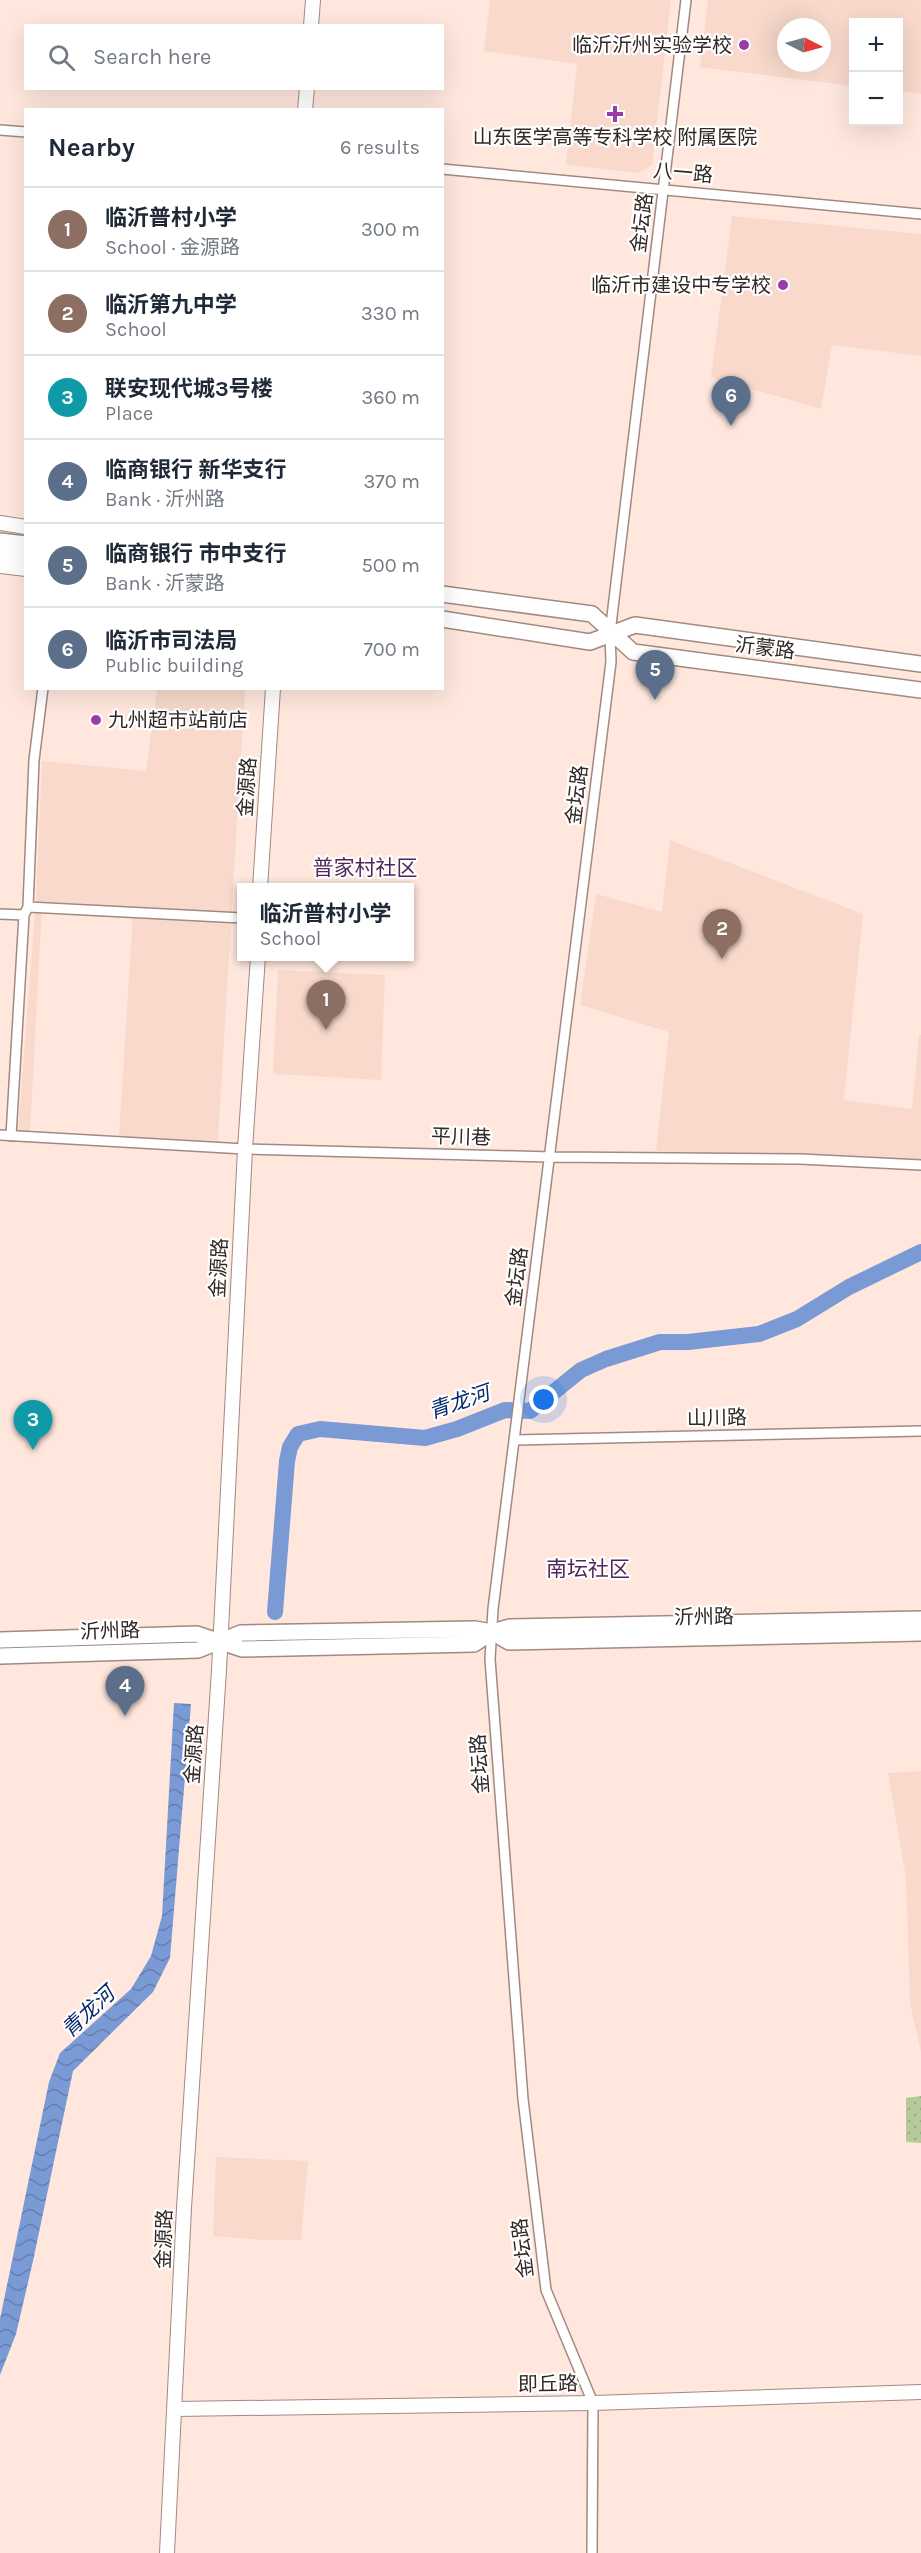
<!DOCTYPE html>
<html lang="en">
<head>
<meta charset="utf-8">
<style>
	body { margin:0; font-family:Karla,"Noto Sans SC",sans-serif; background:#f2f2f3; color:#1f2937 }
	.controls { position:absolute; right:18px; top:18px; display:grid; overflow:hidden; border-radius:0px; box-shadow:0 6px 24px #0002 }
	.controls button { width:54px; height:54px; display:grid; place-items:center; padding:0; border:0; border-bottom:2px solid #e0e1e3; background:#fff; color:#1f2937; font:30px sans-serif }
	.compass { position:absolute; left:777px; top:18px; width:54px; height:54px; border-radius:50%; background:#fff; box-shadow:0 6px 24px #0002; rotate:96deg }
	.you { position:absolute; left:544px; top:1400px; width:21px; height:21px; margin:-15px; border:4px solid #fff; border-radius:50%; background:#1a73e8; box-shadow:0 0 0 9px #1a73e833 }
	.badge { display:grid; place-items:center; width:39px; height:39px; border-radius:50%; background:#973ca8; color:#fff; font-size:20px; font-weight:700 }
	.pin { position:absolute; translate:-50% -50px; filter:drop-shadow(0 2px 3px #0008) }
	.pin::after { content:''; position:absolute; top:32px; width:21px; height:18px; background:inherit; clip-path:polygon(0 0,100% 0,50% 100%) }
	.popup { position:absolute; left:237px; top:883px; width:177px; height:78px; box-sizing:border-box; display:grid; place-content:center; border-radius:0px; background:#fff; filter:drop-shadow(0 2px 4px #0005); font-size:20px; white-space:nowrap; color:#747a83 }
	.popup b { font-size:22px; color:#1f2937 }
	.popup::after { content:''; position:absolute; left:50%; top:100%; margin-left:-12px; border:12px solid transparent; border-top-color:#fff }
	.list { margin:0; padding:0; list-style:none }
	h2 { display:flex; justify-content:space-between; align-items:center; height:78px; margin:0; padding:0 24px; font-size:26px }
	h2 small { font-size:20px; font-weight:400; color:#747a83 }
	.list li { display:grid; grid-template-columns:39px 1fr auto; gap:18px; align-items:center; box-sizing:border-box; height:84px; padding:0 24px; border-top:2px solid #e0e1e3 }
	.list b { display:block; font-size:22px; white-space:nowrap }
	.list p { margin:0; font-size:20px; white-space:nowrap; color:#747a83 }
	.list em { font-size:20px; font-style:normal; color:#747a83 }
	.icon { flex:none; width:33px; height:33px; fill:none; stroke:currentColor; stroke-width:2; stroke-linecap:round; stroke-linejoin:round }
	.map { position:relative; flex:none; width:921px; height:2553px; overflow:hidden }
	.search { position:absolute; background:#fff; box-shadow:0 6px 24px #0002; left:24px; top:24px; width:420px; height:66px; display:flex; align-items:center; gap:15px; box-sizing:border-box; padding:0 21px; border-radius:0px; color:#747a83; font-size:22px }
	.panel { position:absolute; background:#fff; box-shadow:0 6px 24px #0002; left:24px; top:108px; width:420px; height:582px; border-radius:0px }
	.map>svg:first-child { display:block }
	.built { fill:#f8d9cc; fill-rule:evenodd }
	.park { fill:url(#park-dots) }
	.water { fill:url(#water-waves) }
	.lines { fill:none; stroke-linecap:round; stroke-linejoin:round }
	.river { stroke:#7a9ad6; stroke-width:16 }
	.street-casing { stroke:#a08a81; stroke-width:12 }
	.secondary-casing { stroke:#a08a81; stroke-width:16 }
	.primary-casing { stroke:#a08a81; stroke-width:18 }
	.street { stroke:#fff; stroke-width:9 }
	.secondary { stroke:#fff; stroke-width:14 }
	.primary { stroke:#fff; stroke-width:15 }
	.poi-dot { fill:#973ca8; stroke:#fff; stroke-width:2 }
	.labels { text-anchor:middle; dominant-baseline:central; stroke-width:4.5; stroke-linejoin:round; paint-order:stroke }
	.poi-label { font-size:20px; fill:#312925; stroke:#fff; text-anchor:end }
	.street-label { font-size:20px; fill:#312925; stroke:#fff }
	.neighbourhood-label { font-size:21px; fill:#51265a; stroke:#fff }
	.water-label { font-size:21px; font-style:italic; fill:#06296d; stroke:#fff }
</style>
</head>
<body>
<div class="map">
<svg width="921" height="2553" viewBox="0 0 921 2553">
	<defs>
		<pattern id="park-dots" width="8" height="8" patternUnits="userSpaceOnUse" patternTransform="scale(1.5)"><rect width="8" height="8" fill="#b5c99a"/><path d="M2 2h.1M6 6h.1" fill="none" stroke="#9cad85" stroke-width="1.8" stroke-linecap="round"/></pattern>
		<pattern id="water-waves" width="16" height="10" patternUnits="userSpaceOnUse" patternTransform="scale(1.5)"><rect width="16" height="10" fill="#7a9ad6"/><path d="M0 5q4-4 8 0t8 0" fill="none" stroke="#657ead"/></pattern>
	</defs>
	<rect width="100%" height="100%" fill="#ffe7dd"/>
	<path class="built" d="M490,0H671L652,165L638,173L566,165L577,64L484,51Z
		M708,0H921V94L899,91L898,22H854L853,86L700,67ZM786,27H822V63H786Z
		M732,216L921,234V356L832,345L821,409L711,377Z
		M157,689H245L218,1141L119,1136L133,913L42,907L30,1132H18L36,900L42,761L146,771Z
		M670,840L863,914L844,1100L912,1109L919,1034L921,1035V1161L656,1151L669,1032L580,1005L596,894L662,912Z
		M278,970L385,975L381,1080L273,1074Z
		M921,1771V2052L910,2003L906,1878L888,1773Z
		M216,2157L308,2161L301,2240H261L213,2236Z"/>
	<path class="park" d="M921,2096V2143L906,2142V2098Z"/>
	<path class="water" d="M174,1703L191,1704L170,1958L153,1992L73,2071L33,2261L16,2334L0,2375V2319L49,2082L60,2053L131,1989L151,1956L162,1916Z"/>
	<g class="lines">
		<path class="river" d="M275,1612L287,1461L290,1447L298,1434L320,1429L425,1438L457,1429L505,1410L530,1411L581,1370L606,1359L660,1342H688L759,1334L797,1319L849,1287L921,1252"/>
		<g class="street-casing">
			<path id="street" d="M0,130L26,132
				M442,169L921,214
				M28,907L242,918
				M0,914L24,915
				M0,1135L245,1149L551,1157L800,1159L921,1165
				M11,1136L24,915L28,907L34,760L43,688
				M515,1440L921,1431
				M592,2553L593,2403L546,2290L523,2099L490,1659L493,1609L611,662L610,633L686,0"/>
		</g>
		<g class="secondary-casing">
			<path id="secondary" d="M311,26L313,0
				M305,110L307,88
				M0,523L26,527
				M0,566L26,569
				M260,888L273,688
				M176,2409L593,2403L921,2392
				M167,2553L184,2208L219,1670L245,1149L258,956"/>
		</g>
		<g class="primary-casing">
			<path id="primary" d="M0,541L26,544
				M0,553L26,556
				M442,594L592,614L633,652L921,690
				M442,619L590,642L635,625L921,664
				M0,1640L197,1634L242,1649L474,1644L492,1632L510,1627L921,1619
				M0,1656L198,1650L241,1633L475,1629L492,1632L509,1642L921,1633"/>
		</g>
		<use href="#street" class="street"/>
		<use href="#secondary" class="secondary"/>
		<use href="#primary" class="primary"/>
	</g>
	<g class="poi-dot">
		<circle cx="744" cy="45" r="6"/>
		<path d="M612 105h6v6h6v6h-6v6h-6v-6h-6v-6h6z"/>
		<circle cx="783" cy="285" r="6"/>
		<circle cx="96" cy="720" r="6"/>
	</g>
	<g class="labels">
		<g class="poi-label">
			<text x="732" y="45">临沂沂州实验学校</text>
			<text x="615" y="137" text-anchor="middle">山东医学高等专科学校 附属医院</text>
			<text x="771" y="285">临沂市建设中专学校</text>
			<text x="108" y="720" text-anchor="start">九州超市站前店</text>
		</g>
		<g class="street-label">
			<text transform="translate(683 173) rotate(5)">八一路</text>
			<text transform="translate(642 223) rotate(-83)">金坛路</text>
			<text transform="translate(765 648) rotate(7)">沂蒙路</text>
			<text transform="translate(247 787) rotate(-86)">金源路</text>
			<text transform="translate(577 795) rotate(-83)">金坛路</text>
			<text transform="translate(461 1137) rotate(2)">平川巷</text>
			<text transform="translate(219 1268) rotate(-87)">金源路</text>
			<text transform="translate(517 1277) rotate(-83)">金坛路</text>
			<text transform="translate(717 1418) rotate(-1)">山川路</text>
			<text transform="translate(704 1617) rotate(-1)">沂州路</text>
			<text transform="translate(110 1631) rotate(-2)">沂州路</text>
			<text transform="translate(194 1754) rotate(-86)">金源路</text>
			<text transform="translate(480 1764) rotate(-94)">金坛路</text>
			<text transform="translate(164 2239) rotate(-88)">金源路</text>
			<text transform="translate(523 2248) rotate(-97)">金坛路</text>
			<text transform="translate(548 2384) rotate(-1)">即丘路</text>
		</g>
		<g class="neighbourhood-label">
			<text x="365" y="868">普家村社区</text>
			<text x="588" y="1569">南坛社区</text>
		</g>
		<g class="water-label">
			<text transform="translate(459 1402) rotate(-19)">青龙河</text>
			<text transform="translate(88 2012) rotate(-43)">青龙河</text>
		</g>
	</g>
</svg>
<div class="controls">
<button>+</button>
<button>−</button>
</div>
<svg class="compass" viewBox="-18 -18 36 36"><path d="M0-13l5 13h-10z" fill="#e53935"/><path d="M0 13l5-13h-10z" fill="#747a83"/></svg>
<div class="you"></div>
<div class="pin badge" style="left:326px;top:1030px;background:#8d6e63">1</div>
<div class="popup"><b>临沂普村小学</b>School</div>
<div class="pin badge" style="left:722px;top:959px;background:#8d6e63">2</div>
<div class="pin badge" style="left:33px;top:1450px;background:#0f9aa8">3</div>
<div class="pin badge" style="left:125px;top:1716px;background:#5c6f8a">4</div>
<div class="pin badge" style="left:655px;top:700px;background:#5c6f8a">5</div>
<div class="pin badge" style="left:731px;top:426px;background:#5c6f8a">6</div>
<div class="search"><svg class="icon" aria-label="search" viewBox="0 0 24 24"><circle cx="10" cy="10" r="6"/><path d="M15 15l6 6"/></svg>Search here</div>
<section class="panel">
<h2>Nearby<small>6 results</small></h2>
<ul class="list">
<li><span class="badge" style="background:#8d6e63">1</span><div><b>临沂普村小学</b><p>School · 金源路</p></div><em>300 m</em></li>
<li><span class="badge" style="background:#8d6e63">2</span><div><b>临沂第九中学</b><p>School</p></div><em>330 m</em></li>
<li><span class="badge" style="background:#0f9aa8">3</span><div><b>联安现代城3号楼</b><p>Place</p></div><em>360 m</em></li>
<li><span class="badge" style="background:#5c6f8a">4</span><div><b>临商银行 新华支行</b><p>Bank · 沂州路</p></div><em>370 m</em></li>
<li><span class="badge" style="background:#5c6f8a">5</span><div><b>临商银行 市中支行</b><p>Bank · 沂蒙路</p></div><em>500 m</em></li>
<li><span class="badge" style="background:#5c6f8a">6</span><div><b>临沂市司法局</b><p>Public building</p></div><em>700 m</em></li>
</ul>
</section>
</div>
</body>
</html>
